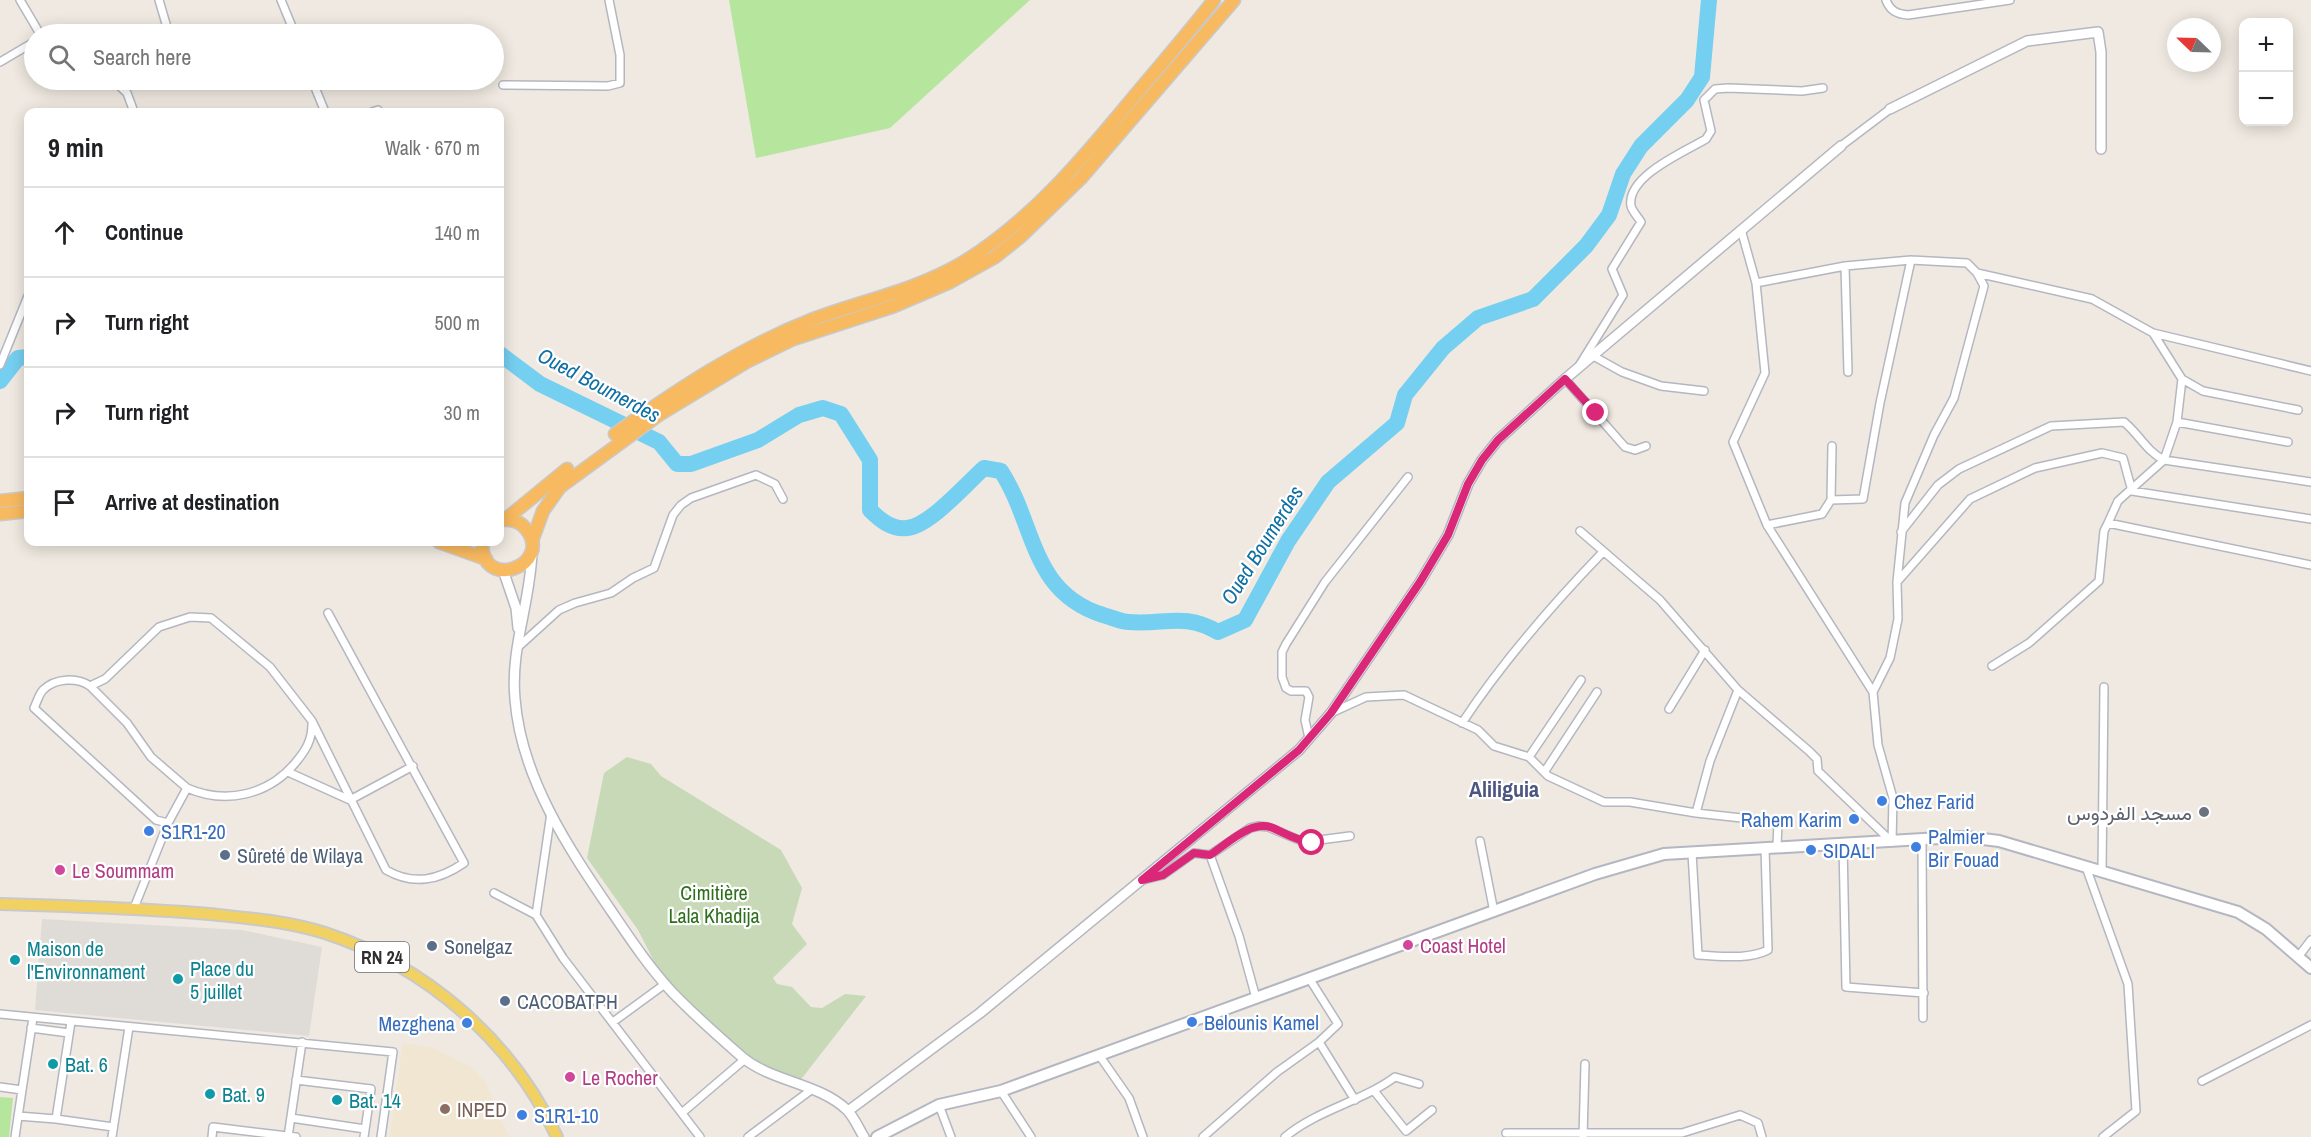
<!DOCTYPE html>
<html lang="en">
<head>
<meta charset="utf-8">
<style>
	body { margin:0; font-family:"Archivo Narrow",Vazirmatn,sans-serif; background:#f6f6f6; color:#202124 }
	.controls { position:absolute; right:18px; top:18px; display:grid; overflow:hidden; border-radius:12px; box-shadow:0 3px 15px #0003 }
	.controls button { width:54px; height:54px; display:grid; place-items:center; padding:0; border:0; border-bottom:2px solid #e0e0e0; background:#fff; color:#202124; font:30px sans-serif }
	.compass { position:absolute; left:2167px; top:18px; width:54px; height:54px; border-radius:50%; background:#fff; box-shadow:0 3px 15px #0003; rotate:293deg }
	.stop { position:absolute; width:18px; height:18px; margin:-14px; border:4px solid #db2777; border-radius:50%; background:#fff }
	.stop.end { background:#db2777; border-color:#fff; box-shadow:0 2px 6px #0008 }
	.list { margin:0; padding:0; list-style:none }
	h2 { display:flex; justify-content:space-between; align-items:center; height:78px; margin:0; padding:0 24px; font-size:26px }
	h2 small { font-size:20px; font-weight:400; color:#757577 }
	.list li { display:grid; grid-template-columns:39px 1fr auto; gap:18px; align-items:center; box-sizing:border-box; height:90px; padding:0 24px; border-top:2px solid #e0e0e0 }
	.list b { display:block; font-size:22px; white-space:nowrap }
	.list em { font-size:20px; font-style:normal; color:#757577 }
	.icon { flex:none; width:33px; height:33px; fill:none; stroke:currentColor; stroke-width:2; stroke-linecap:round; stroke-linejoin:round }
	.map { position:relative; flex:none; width:2311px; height:1137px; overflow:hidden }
	.search { position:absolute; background:#fff; box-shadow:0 3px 15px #0003; left:24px; top:24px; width:480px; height:66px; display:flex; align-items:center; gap:15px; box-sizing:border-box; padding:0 21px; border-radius:33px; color:#757577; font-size:22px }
	.panel { position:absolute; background:#fff; box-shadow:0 3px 15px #0003; left:24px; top:108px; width:480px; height:438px; border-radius:12px }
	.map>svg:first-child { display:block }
	.education { fill:#f0e6d1 }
	.green { fill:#b6e59e }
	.cemetery { fill:#c8d9b8 }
	.plaza { fill:#dfdcd8 }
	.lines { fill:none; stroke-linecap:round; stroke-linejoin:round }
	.river { stroke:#75cff0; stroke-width:16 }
	.minor-casing { stroke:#b4b7c1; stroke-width:10 }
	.tertiary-casing { stroke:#b4b7c1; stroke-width:12 }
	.secondary-casing { stroke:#b4b7c1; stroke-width:14 }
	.primary-casing { stroke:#c9c9c9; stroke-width:14 }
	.trunk-casing { stroke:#c9c9c9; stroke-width:15 }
	.minor { stroke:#fff; stroke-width:7 }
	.tertiary { stroke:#fff; stroke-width:9 }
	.secondary { stroke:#fff; stroke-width:10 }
	.primary { stroke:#f2d163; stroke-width:10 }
	.trunk { stroke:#f8ba60; stroke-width:12 }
	.route { stroke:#db2777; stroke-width:8 }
	.shop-dot { fill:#3f7fe0; stroke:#fff; stroke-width:2 }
	.worship-dot { fill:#6b7280; stroke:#fff; stroke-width:2 }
	.service-dot { fill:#5c6f8a; stroke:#fff; stroke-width:2 }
	.hotel-dot { fill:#d1479c; stroke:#fff; stroke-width:2 }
	.culture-dot { fill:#0f9aa8; stroke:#fff; stroke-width:2 }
	.education-dot { fill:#8d6e63; stroke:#fff; stroke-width:2 }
	.labels { text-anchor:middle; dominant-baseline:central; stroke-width:4.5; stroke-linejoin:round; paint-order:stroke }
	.shield { fill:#fff; stroke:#6d6d6d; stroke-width:1.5 }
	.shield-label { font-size:18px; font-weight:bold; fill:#2e2e2e }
	.shop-label { font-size:20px; fill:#366cbe; stroke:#fff; text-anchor:start }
	.worship-label { font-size:20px; fill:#5b616d; stroke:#fff; text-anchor:end }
	.service-label { font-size:20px; fill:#4e5e75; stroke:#fff; text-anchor:start }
	.hotel-label { font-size:20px; fill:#b23c85; stroke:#fff; text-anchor:start }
	.park-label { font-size:20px; fill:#2c6e1b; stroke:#fff }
	.culture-label { font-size:20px; fill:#0d838f; stroke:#fff; text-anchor:start }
	.education-label { font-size:20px; fill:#785e54; stroke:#fff; text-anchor:start }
	.water-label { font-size:21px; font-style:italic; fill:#0d6fa3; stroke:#fff }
	.quarter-label { font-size:22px; font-weight:bold; fill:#4d5680; stroke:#fff }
</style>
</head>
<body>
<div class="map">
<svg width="2311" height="1137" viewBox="0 0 2311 1137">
	<rect width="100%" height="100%" fill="#efe9e1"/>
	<path class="education" d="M403,1043L434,1048L474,1069L485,1082L509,1137H390Z"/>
	<path class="green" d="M729,0H1030L890,128L756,158Z
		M0,1097L13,1098L9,1137H0Z"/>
	<path class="cemetery" d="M627,757L651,764L661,776L781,850L802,888L792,924L807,944L773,978L777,984L792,987L811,1007L822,1008L845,994L866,996L799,1082L774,1072L737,1049L659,971L638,930L587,858L604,773Z"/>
	<path class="plaza" d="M42,919L242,930L322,947L309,1036L35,1010Z"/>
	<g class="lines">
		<path class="river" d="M500,354L540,384L659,442L677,464H691L758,440L799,415L823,408L841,414L870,460V510C880,520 892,530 907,528C930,526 967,483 984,468L1001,471C1036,525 1030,592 1103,615C1111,617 1121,622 1129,622C1164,625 1184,612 1218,632L1245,620L1288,541L1328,482L1397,423L1405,395L1443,348L1478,318L1533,299L1586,246L1609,215L1623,174L1641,146L1687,100L1702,77L1709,0
			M0,381L18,358L28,357"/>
		<g class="minor-casing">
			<path id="minor" d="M20,0L40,34
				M159,0L169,34
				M281,0L295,34
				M1886,0C1890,11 1897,14 1908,15L2010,0
				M0,62L34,42
				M113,80L127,93L134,112
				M185,80L186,83
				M312,80L325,112
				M503,85L608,86L620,83V55L609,0
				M372,112L378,110
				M1841,146L1890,109
				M1742,233L1756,283L1845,266L1911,260L1967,263L1977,273L1984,286L1954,398L1934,435L1905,503L1897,582L1898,619L1890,658L1873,692L1878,745L1893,798L1892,842
				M1845,266L1848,372
				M1977,273L2092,299L2153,333L2182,379L2177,422L2164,460L2118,501L2108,523L2311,565
				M1756,283L1765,373L1733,442L1767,525L1873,692
				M2153,333L2311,371
				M1595,357L1622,372L1661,386L1704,391
				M0,365L28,296
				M1579,366L1623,295L1612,269L1641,222C1638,217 1632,211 1631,206C1626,176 1686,151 1706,139L1711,131L1704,100L1715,89L1728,88L1802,91L1823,88
				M1565,379L1625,447L1635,450L1646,446
				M2182,379L2203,391L2298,410
				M2177,422L2288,442
				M1831,500L1832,446
				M1767,525L1822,514L1831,500L1863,499L1880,403L1911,260
				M1580,531L1660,600L1738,690L1809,751L1817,759L1818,771L1892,842
				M1901,532L1938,485L1959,469L2051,426L2124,422C2139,434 2146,451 2164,460L2311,482
				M1897,582L1970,499L2035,468L2102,453L2123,458L2132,491L2311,519
				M517,648L559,610L575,603L611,593L633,578L654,568L673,515L681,505L691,498L756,475L775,484L783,499
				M1992,666L2029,643L2099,581L2104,531L2108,523
				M90,686L127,723L151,757L187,788
				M1669,709L1705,650
				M1331,713L1366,697L1404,695L1478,730L1494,746L1529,757L1548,776L1604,802H1630L1696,813L1778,822L1777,846
				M1462,723C1503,661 1551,606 1602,553
				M1309,738L1305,720L1309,697L1306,691H1291L1286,688L1282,677V652L1286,644L1325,582L1408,477
				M1529,757L1581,680
				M1545,771L1597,692
				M288,772L350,800L413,766
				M551,813L536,915L563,958L700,1137
				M1696,813L1710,761L1738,690
				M168,823L156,820L34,708C37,702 39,694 43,690C55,678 77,677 90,686L105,679L159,627L190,617L211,618L270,667L312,721L386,870C414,886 439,880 464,863L328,613
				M1480,841L1494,912
				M1922,841L1923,1018
				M1843,845L1846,987L1924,993
				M1692,853L1698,955C1721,956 1748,960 1768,950L1765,847
				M1210,855L1250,828L1259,826L1268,827L1304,842L1350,836
				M2086,867L2128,984L2136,1111L2103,1137
				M2102,871L2104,687
				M1143,880L1163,875L1194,853L1210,855L1239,936L1256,998
				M494,893L536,915
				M134,908L168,823L187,788C226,805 269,795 296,762C306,750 312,740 312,724
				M2298,957L2311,940
				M0,1014L393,1052L381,1137
				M71,1022L56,1119L113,1127
				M613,1022L665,984
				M31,1028L69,1033
				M1319,1042L1355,1100
				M1099,1055L1129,1098L1143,1137
				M296,1080L371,1089L364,1137
				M2202,1081L2311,1025
				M0,1087L22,1090L33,1018
				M1001,1091L1031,1137
				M1375,1092L1406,1131L1432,1110
				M939,1105L951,1137
				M683,1112L745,1059
				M18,1116L56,1119
				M291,1118L365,1129
				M1506,1133H1682L1740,1115L1758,1123L1762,1137
				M15,1137L22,1090
				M112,1137L129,1027
				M212,1137L213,1127L296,1137
				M288,1137L302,1042
				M748,1137L811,1090
				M1203,1137L1277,1072L1319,1042L1338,1024L1309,978
				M1285,1137C1317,1110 1361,1102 1395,1077L1419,1084
				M1583,1137L1585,1064"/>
		</g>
		<g class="tertiary-casing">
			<path id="tertiary" d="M1890,109L2027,41L2098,32L2101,52V149
				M532,551C531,601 510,648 515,699C521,778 569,849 612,912C631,940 649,967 672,992C694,1015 718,1036 742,1057C772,1082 819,1083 847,1110C854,1117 859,1129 864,1137
				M503,570L516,608L518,628
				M848,1111L980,1013L1299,750L1331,713L1420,582L1448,535L1468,484L1482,460L1498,440L1565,379L1841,146"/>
		</g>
		<g class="secondary-casing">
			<path id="secondary" d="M877,1137L939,1105L1001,1091L1595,874L1664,854L1940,838L1967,837L1999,841L2238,912L2266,929L2311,968"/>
		</g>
		<g class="primary-casing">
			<path id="primary" d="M0,904C70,906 139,908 209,914C247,918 287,921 325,933C426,966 512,1040 557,1137"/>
		</g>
		<g class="trunk-casing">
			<path id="trunk" d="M615,434C677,390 740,348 811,320C861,301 918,290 964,262C1029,222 1079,163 1127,105C1156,70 1186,36 1214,0
				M0,501L28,498
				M0,514L28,511
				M506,519L567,469
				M532,541L543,511L560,487L660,414L746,362L793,339L894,306L950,282L995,257L1020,237L1081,178L1234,0
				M439,542L486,559
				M482,542C481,594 555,564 526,529C520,521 510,519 501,520"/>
		</g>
		<use href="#minor" class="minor"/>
		<use href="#tertiary" class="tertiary"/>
		<use href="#secondary" class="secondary"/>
		<use href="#primary" class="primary"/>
		<use href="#trunk" class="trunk"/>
	</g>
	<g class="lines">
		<path class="route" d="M1312,843C1298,841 1286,834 1273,828C1251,819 1227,844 1210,855L1194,853L1163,875L1142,880L1299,750L1331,713L1420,582L1448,535L1468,484L1482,460L1498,440L1565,379L1596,413"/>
	</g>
	<g class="shop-dot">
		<circle cx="1882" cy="801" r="6"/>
		<circle cx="1854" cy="819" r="6"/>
		<circle cx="149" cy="831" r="6"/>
		<circle cx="1916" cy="847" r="6"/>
		<circle cx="1811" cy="850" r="6"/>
		<circle cx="1192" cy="1022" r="6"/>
		<circle cx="467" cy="1023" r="6"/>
		<circle cx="522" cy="1115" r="6"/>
	</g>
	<circle class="worship-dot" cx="2204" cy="812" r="6"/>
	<g class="service-dot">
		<circle cx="225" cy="855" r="6"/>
		<circle cx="432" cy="946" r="6"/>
		<circle cx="505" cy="1001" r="6"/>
	</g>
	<g class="hotel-dot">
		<circle cx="60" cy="870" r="6"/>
		<circle cx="1408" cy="945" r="6"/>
		<circle cx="570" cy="1077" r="6"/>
	</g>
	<g class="culture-dot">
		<circle cx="15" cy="960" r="6"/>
		<circle cx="178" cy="979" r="6"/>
		<circle cx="53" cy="1064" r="6"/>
		<circle cx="210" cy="1094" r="6"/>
		<circle cx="337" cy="1100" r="6"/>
	</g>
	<circle class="education-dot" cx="445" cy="1109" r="6"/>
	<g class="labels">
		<rect class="shield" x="355" y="942" width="54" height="30" rx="4.5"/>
		<g class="shield-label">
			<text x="382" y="957">RN 24</text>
		</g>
		<g class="shop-label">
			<text x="1894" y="801">Chez Farid</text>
			<text x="1842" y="819" text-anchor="end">Rahem Karim</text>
			<text x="161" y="831">S1R1-20</text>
			<text x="1928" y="836">Palmier<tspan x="1928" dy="23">Bir Fouad</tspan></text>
			<text x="1823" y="850">SIDALI</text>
			<text x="1204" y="1022">Belounis Kamel</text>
			<text x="455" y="1023" text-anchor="end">Mezghena</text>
			<text x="534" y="1115">S1R1-10</text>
		</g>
		<g class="worship-label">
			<text x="2192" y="812">مسجد الفردوس</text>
		</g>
		<g class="service-label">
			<text x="237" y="855">Sûreté de Wilaya</text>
			<text x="444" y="946">Sonelgaz</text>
			<text x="517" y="1001">CACOBATPH</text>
		</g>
		<g class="hotel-label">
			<text x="72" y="870">Le Soummam</text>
			<text x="1420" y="945">Coast Hotel</text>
			<text x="582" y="1077">Le Rocher</text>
		</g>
		<g class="park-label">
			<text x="714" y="892">Cimitière<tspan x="714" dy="23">Lala Khadija</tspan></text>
		</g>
		<g class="culture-label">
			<text x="27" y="948">Maison de<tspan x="27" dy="23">l'Environnament</tspan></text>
			<text x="190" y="968">Place du<tspan x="190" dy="23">5 juillet</tspan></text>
			<text x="65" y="1064">Bat. 6</text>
			<text x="222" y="1094">Bat. 9</text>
			<text x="349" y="1100">Bat. 14</text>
		</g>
		<g class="education-label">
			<text x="457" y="1109">INPED</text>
		</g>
		<g class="water-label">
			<text transform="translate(599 385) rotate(28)">Oued Boumerdes</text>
			<text transform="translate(1262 545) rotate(-58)">Oued Boumerdes</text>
		</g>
		<g class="quarter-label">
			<text x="1504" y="789">Aliliguia</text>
		</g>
	</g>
</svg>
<div class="controls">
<button>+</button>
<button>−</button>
</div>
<svg class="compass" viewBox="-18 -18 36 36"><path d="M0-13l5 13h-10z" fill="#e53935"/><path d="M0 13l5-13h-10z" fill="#757577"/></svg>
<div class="stop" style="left:1312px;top:843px"></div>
<div class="stop end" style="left:1596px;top:413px"></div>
<div class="search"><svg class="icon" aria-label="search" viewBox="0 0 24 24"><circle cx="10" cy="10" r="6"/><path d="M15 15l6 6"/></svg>Search here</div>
<section class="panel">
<h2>9 min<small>Walk · 670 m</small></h2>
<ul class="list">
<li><svg class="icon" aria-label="ahead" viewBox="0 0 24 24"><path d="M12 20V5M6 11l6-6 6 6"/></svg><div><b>Continue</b></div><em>140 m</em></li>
<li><svg class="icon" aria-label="right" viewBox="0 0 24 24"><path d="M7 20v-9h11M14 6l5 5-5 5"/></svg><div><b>Turn right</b></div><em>500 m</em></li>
<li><svg class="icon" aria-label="right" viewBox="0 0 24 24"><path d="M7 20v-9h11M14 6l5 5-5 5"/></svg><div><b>Turn right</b></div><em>30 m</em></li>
<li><svg class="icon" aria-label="arrive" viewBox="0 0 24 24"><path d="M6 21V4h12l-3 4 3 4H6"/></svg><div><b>Arrive at destination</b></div></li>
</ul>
</section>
</div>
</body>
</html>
